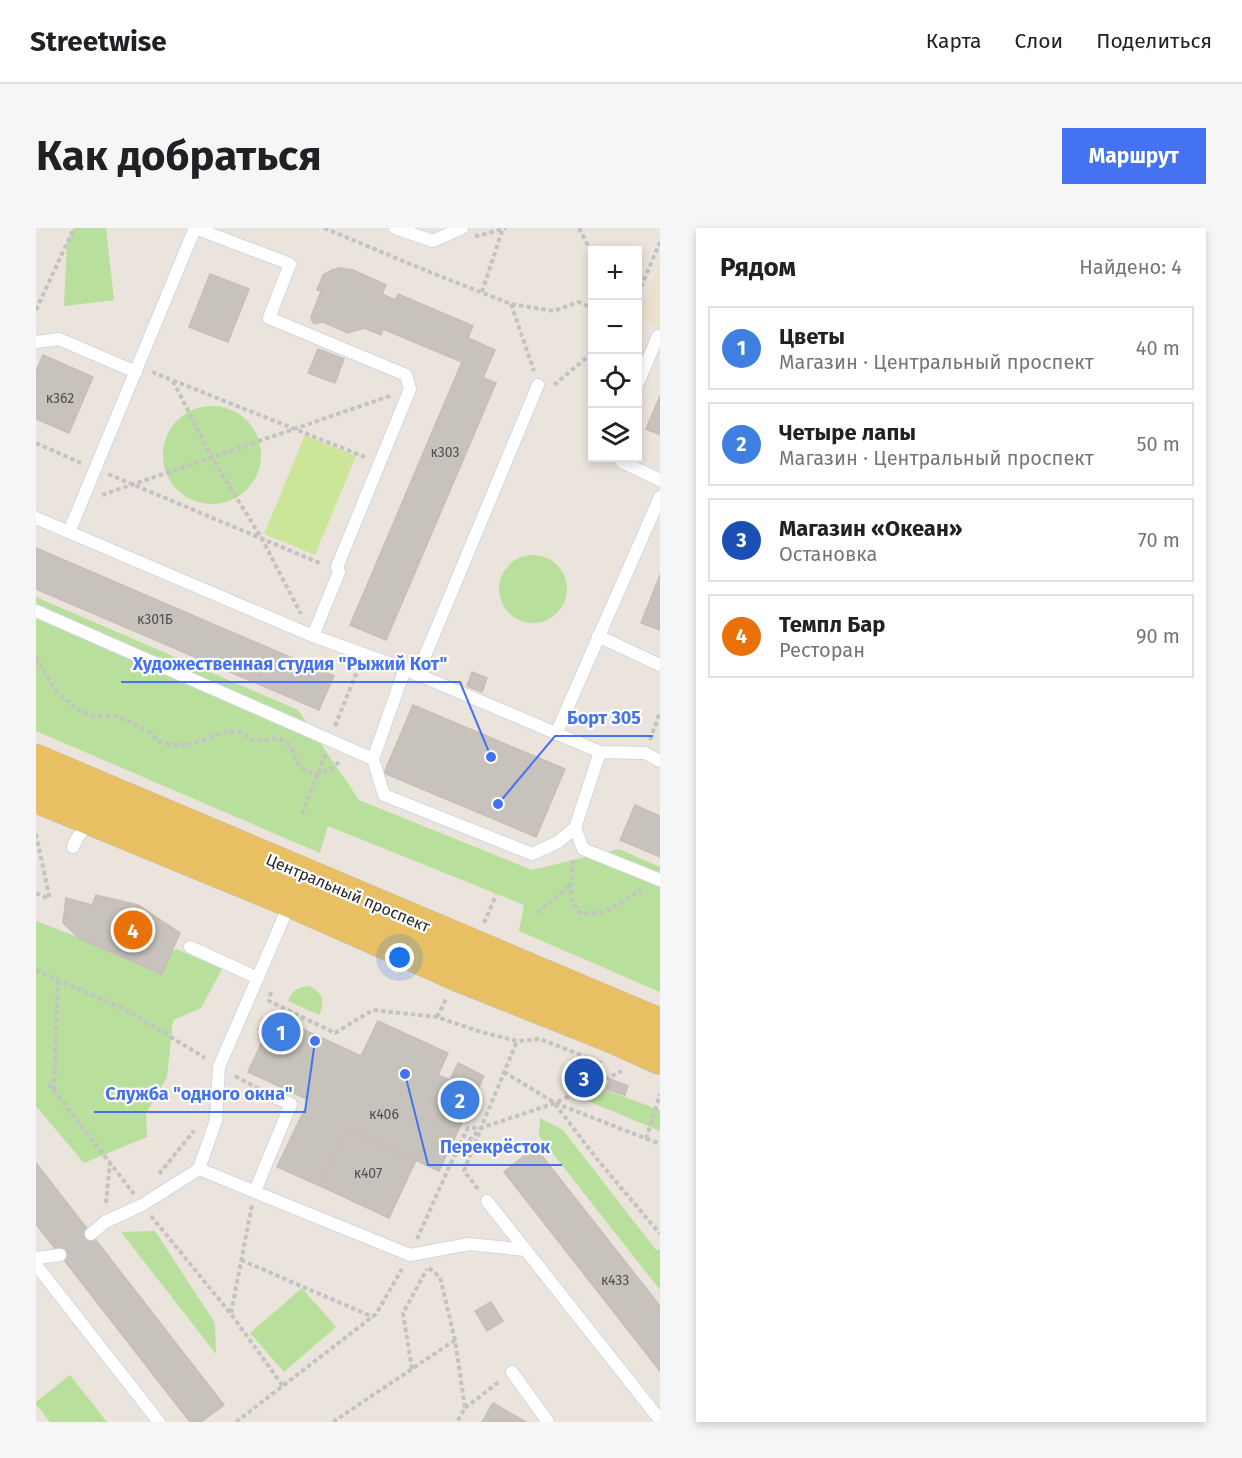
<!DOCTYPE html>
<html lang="ru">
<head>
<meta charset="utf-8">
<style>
	body { margin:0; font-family:"Fira Sans",sans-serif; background:#f6f6f6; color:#202124 }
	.controls { position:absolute; right:18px; top:18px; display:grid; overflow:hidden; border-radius:0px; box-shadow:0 3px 9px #0003 }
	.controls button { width:54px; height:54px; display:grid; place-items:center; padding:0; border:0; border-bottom:2px solid #e0e0e0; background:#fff; color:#202124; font:30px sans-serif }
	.you { position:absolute; left:364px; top:730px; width:21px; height:21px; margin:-15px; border:4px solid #fff; border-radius:50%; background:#1a73e8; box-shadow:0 0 0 9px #1a73e833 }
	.badge { display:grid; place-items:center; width:39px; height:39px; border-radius:50%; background:#4472f0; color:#fff; font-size:20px; font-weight:700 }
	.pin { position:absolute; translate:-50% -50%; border:3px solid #fff; box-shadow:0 2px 6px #0006 }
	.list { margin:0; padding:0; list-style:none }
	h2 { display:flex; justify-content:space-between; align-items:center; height:78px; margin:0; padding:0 24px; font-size:26px }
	h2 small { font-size:20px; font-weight:400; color:#757577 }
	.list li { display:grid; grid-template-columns:39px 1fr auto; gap:18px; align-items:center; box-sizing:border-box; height:84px; margin:0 12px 12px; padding:0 12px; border:2px solid #e0e0e0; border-radius:0px }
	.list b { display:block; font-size:22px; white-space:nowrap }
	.list p { margin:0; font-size:20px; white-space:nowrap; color:#757577 }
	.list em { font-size:20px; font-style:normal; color:#757577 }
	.icon { flex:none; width:33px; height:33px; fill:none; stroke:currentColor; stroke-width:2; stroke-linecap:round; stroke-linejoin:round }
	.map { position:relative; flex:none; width:624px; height:1194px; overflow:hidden; border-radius:0px }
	header { display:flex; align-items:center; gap:36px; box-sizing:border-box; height:84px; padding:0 30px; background:#fff; border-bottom:2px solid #e0e0e0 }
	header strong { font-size:28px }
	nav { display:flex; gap:33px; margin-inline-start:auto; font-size:21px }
	.intro { display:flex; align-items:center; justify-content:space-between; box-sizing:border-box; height:144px; padding:0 36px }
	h1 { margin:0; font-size:42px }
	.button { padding:15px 27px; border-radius:0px; background:#4472f0; color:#fff; font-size:21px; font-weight:700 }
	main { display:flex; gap:36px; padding:0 36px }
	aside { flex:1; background:#fff; border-radius:0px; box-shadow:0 3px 9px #0003 }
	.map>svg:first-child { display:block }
	.education { fill:#ecdfcc }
	.green { fill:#b8df9b }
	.pitch { fill:#cbe698 }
	.building { fill:#c7c2bb; stroke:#c6bfb6; stroke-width:1.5 }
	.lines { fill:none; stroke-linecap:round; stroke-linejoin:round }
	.service-casing { stroke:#d2d6e2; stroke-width:14 }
	.primary-casing { stroke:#c3c3c3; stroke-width:34 }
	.path { stroke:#c3c3c3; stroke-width:4; stroke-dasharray:4.5 3; stroke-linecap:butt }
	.service { stroke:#fff; stroke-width:12 }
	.primary { stroke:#e9bf63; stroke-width:33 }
	.labels { text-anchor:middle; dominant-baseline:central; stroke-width:4.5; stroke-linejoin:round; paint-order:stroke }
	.number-label { font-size:14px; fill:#51504e }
	.street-label { font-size:16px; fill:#2a2a2a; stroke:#fff }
	.leader { fill:none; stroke:#4472f0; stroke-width:2 }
	.callout-dot { fill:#4472f0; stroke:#fff; stroke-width:2 }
	.callout-label { font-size:18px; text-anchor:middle; font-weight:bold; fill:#4472f0; stroke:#fff; stroke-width:4.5; stroke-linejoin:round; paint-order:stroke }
</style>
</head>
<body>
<header>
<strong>Streetwise</strong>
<nav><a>Карта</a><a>Слои</a><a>Поделиться</a></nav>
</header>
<div class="intro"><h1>Как добраться</h1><a class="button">Маршрут</a></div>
<main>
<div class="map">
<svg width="624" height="1194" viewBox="0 0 624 1194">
	<rect width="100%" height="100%" fill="#ebe4dc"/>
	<path class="education" d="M624,36V99L602,90Z"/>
	<path class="green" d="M38,0H70L78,72L28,78L31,14Z
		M127 227a49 49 0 1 1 98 0a49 49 0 1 1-98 0Z
		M463 361a34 34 0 1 1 68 0a34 34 0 1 1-68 0Z
		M0,369L262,482L323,572L496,642L583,621L624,639V764L483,703L488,677L292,598L284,625L0,503Z
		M0,693L114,737L140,721L186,741L165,780L137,792L131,849L110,885L111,909L48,935L0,878Z
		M273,758C286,764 290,773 283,787L252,773C257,762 261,759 273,758Z
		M553,856L624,882V903L528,863Z
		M504,890L527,902L620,1022H624V1062L503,908Z
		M119,1003L179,1095L180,1126L85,1004Z
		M266,1060L300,1099L248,1144L214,1105Z
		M34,1147L71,1194H14L0,1176V1174Z"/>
	<path class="pitch" d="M269,207L320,228L279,327L228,306Z"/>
	<path class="building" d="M304,40L317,42L350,57L346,66L359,72L362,66L437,98L432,110L459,122L447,150L460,155L350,412L314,397L426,134L347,101L345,107L328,100L312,105L287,94L279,96L276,93L275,89L285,63L281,62L287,47L296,42Z
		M174,46L213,61L192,114L153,99Z
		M282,121L308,131L299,155L272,145Z
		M7,127L57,149L33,205L0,191V143Z
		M624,168V207L610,201Z
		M0,320L298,448L283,482L0,361Z
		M624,347V402L605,395Z
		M436,444L451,450L446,464L431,458Z
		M377,477L529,541L500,609L348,545Z
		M599,577L624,588V629L584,612Z
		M60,667L102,677L144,705L126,746L44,711L27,695L30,670L56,677Z
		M238,788L325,828L342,793L412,825L402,847L414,852L422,835L448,848L403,943L311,901L284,958L241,939L273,872L212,844Z
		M574,851L592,858L589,867L570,861Z
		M311,901L380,932L353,990L284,958Z
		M499,919L624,1078V1143L468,944Z
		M0,935L188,1177L165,1194H154L0,996Z
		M455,1074L467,1093L451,1103L439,1083Z
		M457,1175L490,1194H446Z"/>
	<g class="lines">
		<g class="service-casing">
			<path id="service" d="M159,0L254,36L233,90L370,147L374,161L301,339L303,344L277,408
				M359,0L397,13L426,0
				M0,114L23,111L100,144
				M602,155L622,108L624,109
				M585,230L586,234L624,252
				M0,290L277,408L369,441L564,524L609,525L624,533
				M33,304L159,0
				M0,383L337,531L348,567L496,626L522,614L539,600L564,524
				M562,408L624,437
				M381,447L502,157
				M520,506L624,269
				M337,531L369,441
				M539,600L547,621L624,652
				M37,619L41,610L56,592
				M154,719L222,750
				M163,941L374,1027L433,1016L490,1022
				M219,963L255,876L241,870
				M451,973L624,1192
				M55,1006L69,994L106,977L163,941L180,892L183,839L254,675
				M0,1030L24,1027
				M0,1037L123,1194
				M476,1144L512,1194"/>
		</g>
		<g class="primary-casing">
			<path id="primary" d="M0,533L624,797
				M0,568L255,673L422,747L575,808L624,830"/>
		</g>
		<path class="path" d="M288,0L396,45L475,76L518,83L542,74L556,80
			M543,0L556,25
			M439,7L442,8L470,0
			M446,64L467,0
			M602,66L624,14
			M475,76L498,143
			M0,82L38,0
			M116,144L329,229
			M137,153L176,230L226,311L265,386
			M518,157L556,125
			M0,215L45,235
			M72,246L286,336
			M66,267L354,168
			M0,429L19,462L40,481L53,487L65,488L77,487L90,492L113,504L123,513L135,517H152L192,503L206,504L217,513C228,513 241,508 250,514C258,520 257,528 262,535C276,552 290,546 303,534
			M299,498L322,441
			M614,512L624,484
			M266,586L290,525
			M0,606L14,672
			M537,632C537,654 529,663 542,684C569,691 583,673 606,662
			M0,665L13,671
			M501,685L534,658
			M448,695L460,667
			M0,742L92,783L169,830
			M235,764L233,773L299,805L337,782L401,789L445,804L481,813L504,811L568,836
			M401,789L411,769
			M468,844L519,875L624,916
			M199,848L229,864
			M13,856L98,966
			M18,862L22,752
			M519,876L561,931L624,1006
			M610,911L624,866
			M420,923L432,900H444
			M123,946L158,903
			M442,961L428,943L445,900L519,875L586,843
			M70,975L74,935
			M115,988L195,1086L247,1158
			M381,1011L418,928L445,900L481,813
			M205,1032L337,1089
			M393,1040L404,1049L419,1112L429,1180L421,1194
			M195,1085L216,977
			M376,1141L367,1085L391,1041
			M429,1180L464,1153
			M200,1194L340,1086L366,1041
			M297,1194L419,1112"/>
		<use href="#service" class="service"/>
		<use href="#primary" class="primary"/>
	</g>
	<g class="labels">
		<g class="number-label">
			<text x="24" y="170">к362</text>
			<text x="409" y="224">к303</text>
			<text x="119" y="391">к301Б</text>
			<text x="348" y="886">к406</text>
			<text x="332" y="945">к407</text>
			<text x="579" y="1052">к433</text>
		</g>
		<g class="street-label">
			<text transform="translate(312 665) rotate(23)">Центральный проспект</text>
		</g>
	</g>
	<path class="leader" d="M455 529L424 454H85M462 576L519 508H617M279 813L269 884H58M369 846L392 937H526"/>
	<g class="callout-dot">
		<circle cx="455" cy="529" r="6"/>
		<circle cx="462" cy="576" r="6"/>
		<circle cx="279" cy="813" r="6"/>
		<circle cx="369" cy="846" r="6"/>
	</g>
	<g class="callout-label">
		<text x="254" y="442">Художественная студия "Рыжий Кот"</text>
		<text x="568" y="496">Борт 305</text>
		<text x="163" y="872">Служба "одного окна"</text>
		<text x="459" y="925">Перекрёсток</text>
	</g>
</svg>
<div class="controls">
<button>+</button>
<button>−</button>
<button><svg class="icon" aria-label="locate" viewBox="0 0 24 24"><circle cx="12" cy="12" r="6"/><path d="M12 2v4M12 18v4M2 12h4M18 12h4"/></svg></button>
<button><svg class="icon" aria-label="layers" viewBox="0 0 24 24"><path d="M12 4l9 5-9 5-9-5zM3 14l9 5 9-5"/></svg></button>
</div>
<div class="you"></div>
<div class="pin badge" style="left:245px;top:804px;background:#3f7fe0">1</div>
<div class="pin badge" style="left:424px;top:872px;background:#3f7fe0">2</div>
<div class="pin badge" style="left:548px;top:850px;background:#1a4fb4">3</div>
<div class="pin badge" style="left:97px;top:702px;background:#e8710a">4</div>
</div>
<aside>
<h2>Рядом<small>Найдено: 4</small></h2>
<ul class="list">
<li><span class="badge" style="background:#3f7fe0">1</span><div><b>Цветы</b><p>Магазин · Центральный проспект</p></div><em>40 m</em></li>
<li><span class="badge" style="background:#3f7fe0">2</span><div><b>Четыре лапы</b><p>Магазин · Центральный проспект</p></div><em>50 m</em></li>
<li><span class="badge" style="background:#1a4fb4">3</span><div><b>Магазин «Океан»</b><p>Остановка</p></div><em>70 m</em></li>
<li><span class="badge" style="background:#e8710a">4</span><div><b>Темпл Бар</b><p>Ресторан</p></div><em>90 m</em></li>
</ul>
</aside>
</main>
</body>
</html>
